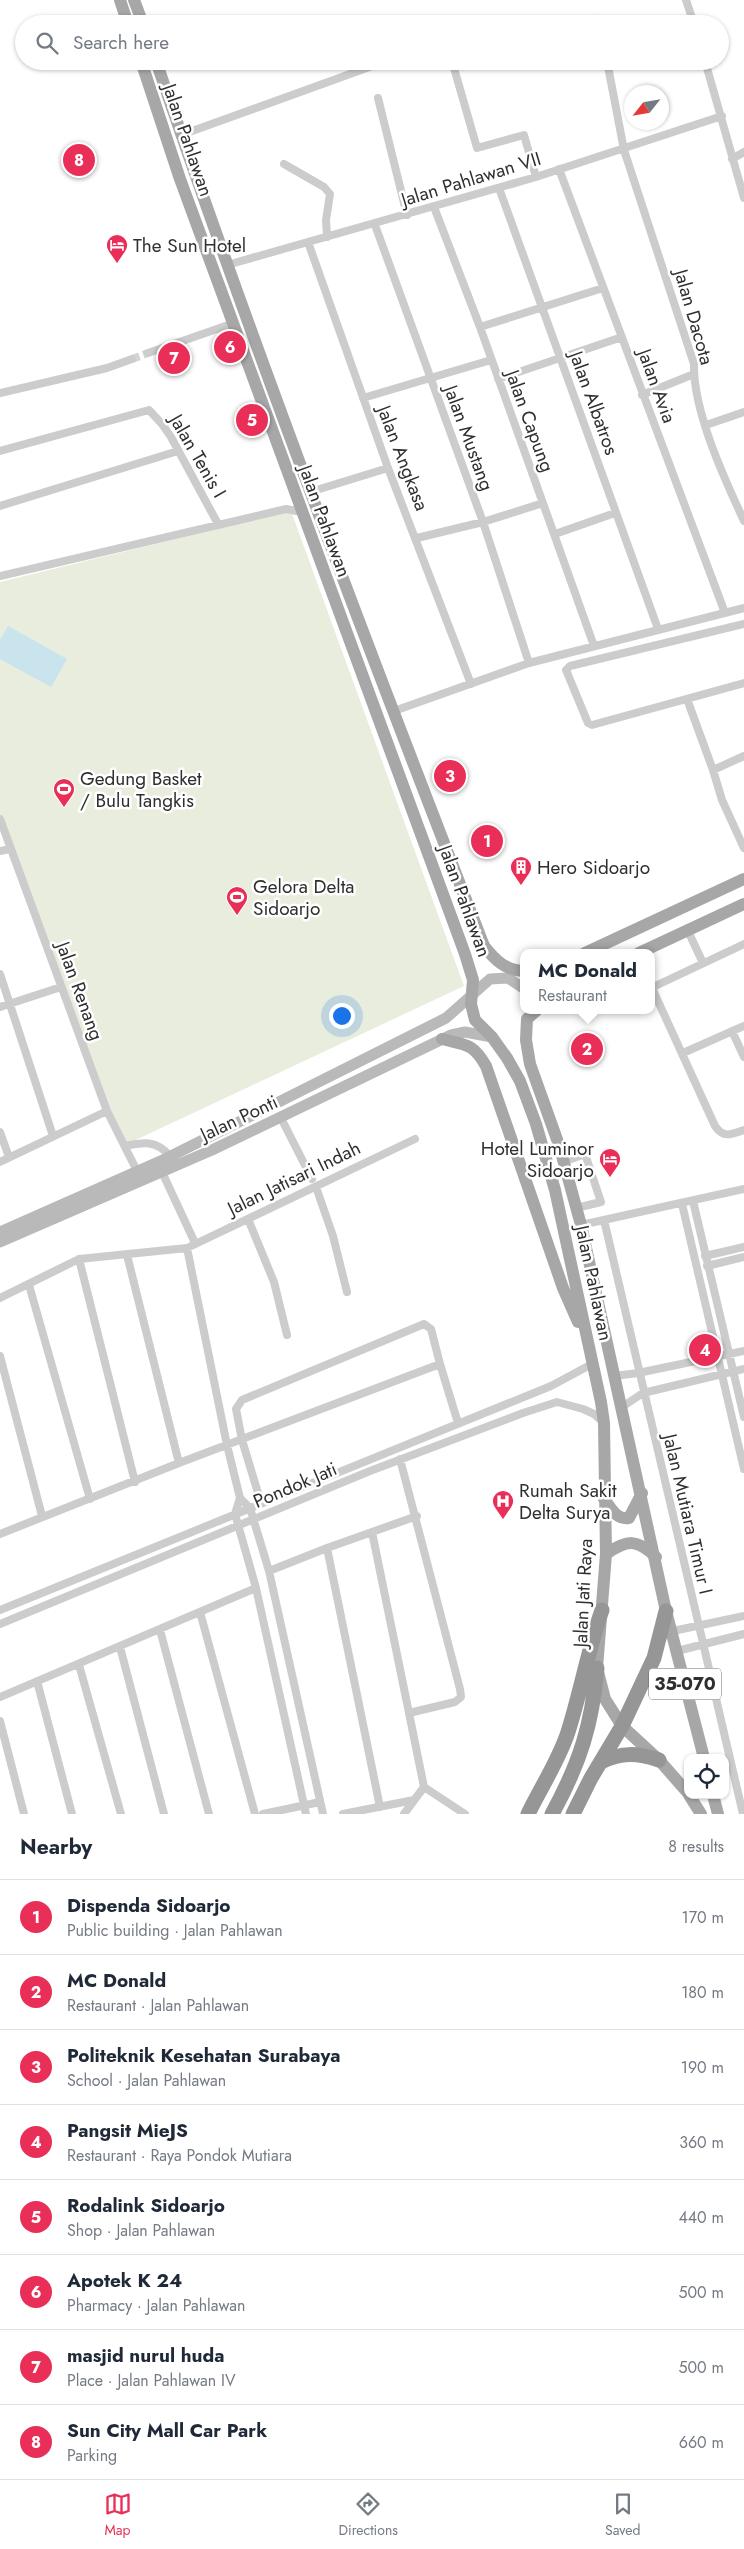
<!DOCTYPE html>
<html lang="en">
<head>
<meta charset="utf-8">
<style>
	body { margin:0; font-family:Jost,sans-serif; background:#f2f2f3; color:#1f2937 }
	.controls { position:absolute; right:15px; bottom:15px; display:grid; overflow:hidden; border-radius:10px; box-shadow:0 1px 4px #0004 }
	.controls button { width:45px; height:45px; display:grid; place-items:center; padding:0; border:0; border-bottom:1px solid #e0e1e3; background:#fff; color:#1f2937; font:25px sans-serif }
	.compass { position:absolute; left:624px; top:85px; width:45px; height:45px; border-radius:50%; background:#fff; box-shadow:0 1px 4px #0004; rotate:239deg }
	.you { position:absolute; left:341px; top:1015px; width:18px; height:18px; margin:-12px; border:4px solid #fff; border-radius:50%; background:#1a73e8; box-shadow:0 0 0 8px #1a73e833 }
	.badge { display:grid; place-items:center; width:32px; height:32px; border-radius:50%; background:#e92f58; color:#fff; font-size:16px; font-weight:700 }
	.pin { position:absolute; translate:-50% -50%; border:2px solid #fff; box-shadow:0 1px 5px #0006 }
	.popup { position:absolute; left:520px; top:949px; width:135px; height:65px; box-sizing:border-box; display:grid; place-content:center; border-radius:10px; background:#fff; filter:drop-shadow(0 1px 4px #0005); font-size:16px; white-space:nowrap; color:#747a83 }
	.popup b { font-size:19px; color:#1f2937 }
	.popup::after { content:''; position:absolute; left:50%; top:100%; margin-left:-10px; border:10px solid transparent; border-top-color:#fff }
	.list { margin:0; padding:0; list-style:none }
	h2 { display:flex; justify-content:space-between; align-items:center; height:65px; margin:0; padding:0 20px; font-size:21px }
	h2 small { font-size:16px; font-weight:400; color:#747a83 }
	.list li { display:grid; grid-template-columns:32px 1fr auto; gap:15px; align-items:center; box-sizing:border-box; height:75px; padding:0 20px; border-top:1px solid #e0e1e3 }
	.list b { display:block; font-size:19px; white-space:nowrap }
	.list p { margin:0; font-size:16px; white-space:nowrap; color:#747a83 }
	.list em { font-size:16px; font-style:normal; color:#747a83 }
	.icon { flex:none; width:28px; height:28px; fill:none; stroke:currentColor; stroke-width:2; stroke-linecap:round; stroke-linejoin:round }
	.map { position:relative; flex:none; width:744px; height:1814px; overflow:hidden }
	.search { position:absolute; background:#fff; box-shadow:0 1px 4px #0004; left:15px; right:15px; top:15px; height:55px; display:flex; align-items:center; gap:12px; box-sizing:border-box; padding:0 18px; border-radius:28px; color:#747a83; font-size:19px }
	.sheet { height:665px; background:#fff }
	nav { display:flex; justify-content:space-around; align-items:center; box-sizing:border-box; height:70px; border-top:1px solid #e0e1e3; background:#fff; font-size:14px; color:#747a83 }
	nav a { display:grid; justify-items:center; gap:2px }
	nav .on { color:#e92f58 }
	.map>svg:first-child { display:block }
	.green { fill:#e8eddd }
	.water { fill:#c9e4ed }
	.lines { fill:none; stroke-linecap:round; stroke-linejoin:round }
	.street-tunnel { stroke:#d5d5d5; stroke-width:8; stroke-dasharray:8 4; stroke-linecap:butt }
	.street { stroke:#ccc; stroke-width:8 }
	.secondary { stroke:#b9b9b9; stroke-width:11 }
	.primary { stroke:#a7a7a7; stroke-width:12 }
	.highway { stroke:#969696; stroke-width:15 }
	.labels { text-anchor:middle; dominant-baseline:central; stroke-width:5; stroke-linejoin:round; paint-order:stroke }
	.shield { fill:#fff; stroke:#6d6d6d; stroke-width:1 }
	.shield-label { font-size:18px; font-weight:bold; fill:#2f2f2f }
	.street-label { font-size:19px; fill:#2f2f2f; stroke:#fff }
	.poi-label { font-size:19px; fill:#2f2f2f; stroke:#fff; text-anchor:start }
</style>
</head>
<body>
<div class="map">
<svg width="744" height="1814" viewBox="0 0 744 1814">
	<rect width="100%" height="100%" fill="#fff"/>
	<path class="green" d="M291,511L464,986L125,1145L107,1111L0,819V582Z"/>
	<path class="water" d="M8,626L67,659L51,687L0,659V640Z"/>
	<g class="lines">
		<path class="street-tunnel" d="M132,359L148,353"/>
		<path class="street" d="M686,0L694,24
			M597,19L599,24
			M452,61L477,148L524,135L536,177
			M607,61L624,150L694,364C693,411 724,478 744,521
			M705,61L744,198
			M378,98L407,215
			M181,135L386,61
			M732,159L744,152
			M284,164L324,187L330,194L326,220L327,237
			M559,169L725,613
			M499,188L658,629
			M434,207L480,327L594,646
			M375,225L483,522L529,663
			M308,242L388,468L471,684
			M227,265L536,177L722,116
			M480,327L603,288
			M148,353L234,323
			M498,379L622,337
			M0,393L107,368L132,359
			M642,395L694,374
			M363,398L491,360
			M706,425L744,412
			M0,451L149,410L162,424L171,437L218,524
			M310,492L388,468
			M0,506L178,451
			M555,534L615,513
			M417,538L483,522L543,503
			M0,576L286,509L302,512
			M744,624L570,666L566,670L588,723L592,725L744,683
			M687,699L713,770L722,800L744,848
			M394,711L529,663L744,608
			M713,770L744,756
			M0,819L107,1111L137,1171
			M0,851L10,849
			M688,931L703,963
			M0,974L53,1136
			M651,988L744,944
			M652,988L715,1126C723,1138 731,1135 744,1130
			M0,1007L61,987
			M732,1031L744,1057
			M683,1053L744,1026
			M281,1118L312,1179
			M0,1132L9,1157
			M125,1146C144,1142 156,1140 170,1156
			M0,1162L107,1111
			M563,1162L585,1154L601,1202L576,1208
			M162,1172L195,1243
			M316,1187L333,1236L347,1292
			M693,1201L744,1417
			M682,1204L744,1469
			M248,1219L274,1282L287,1335
			M604,1220L743,1814
			M581,1225L744,1189
			M187,1248L227,1445L240,1498L235,1514L256,1588L306,1814
			M127,1255L179,1463
			M705,1256L744,1247
			M79,1259L135,1482
			M707,1266L744,1257
			M29,1285L90,1499
			M0,1298L79,1259L187,1248L415,1139
			M0,1356L42,1516
			M614,1376L638,1373L744,1351
			M622,1407L643,1393L744,1369
			M400,1459L460,1689L461,1697L455,1702L409,1713L424,1787L404,1814
			M240,1498L250,1508L269,1571L323,1814
			M261,1503L242,1440L236,1409L242,1400L424,1324L431,1329L440,1364
			M372,1532L409,1713
			M0,1534L179,1463L440,1364L458,1423
			M327,1548L417,1516
			M269,1571L327,1548L380,1807
			M0,1610L551,1386L592,1364
			M200,1612L255,1814
			M0,1624L370,1471L523,1413L557,1402L583,1409L594,1414L604,1423
			M160,1630L209,1814
			M673,1631L744,1616
			M120,1647L164,1814
			M677,1651L744,1634
			M79,1665L121,1814
			M37,1681L72,1814
			M0,1697L256,1588
			M0,1721L24,1814
			M424,1787L465,1814
			M263,1814L320,1802
			M343,1814L414,1800"/>
		<path class="secondary" d="M0,1232L165,1159L446,1018L490,979L508,978L523,988
			M0,1242L212,1150L451,1035L465,1032L492,1037"/>
		<path class="primary" d="M120,0L128,24
			M134,0L143,24
			M141,61L180,179L465,954L473,980L471,1004L475,1020L492,1037L507,1058L520,1081L536,1124L555,1190L601,1402L604,1423L606,1554L597,1668L605,1699L622,1726L659,1760L688,1793
			M156,61C258,359 370,653 484,946C495,960 505,970 523,971
			M585,953L744,879
			M639,953L744,904
			M537,1010L527,1019L526,1040L530,1064L559,1145L581,1225L666,1611L704,1758
			M442,1039C466,1045 473,1043 486,1066L563,1288L578,1322
			M604,1499C611,1508 616,1520 629,1518L642,1493
			M606,1554C628,1539 637,1539 656,1557
			M689,1795L701,1814
			M713,1795L718,1814"/>
		<path class="highway" d="M601,1762C622,1752 637,1753 659,1760
			M528,1814C541,1787 559,1760 568,1732C581,1691 588,1650 602,1610
			M552,1814C580,1763 592,1725 597,1668
			M573,1814L591,1778L622,1726L654,1658L666,1611"/>
	</g>
	<defs>
		<g id="hotel-pin" transform="scale(1.125)"><path d="M0 17L-7.5 6A9.5 9.5 0 1 1 7.5 6Z" fill="#e92f58" stroke="#fff"/><path d="M-6-4.5h1.5V1H6V5H4.5V3h-9V5H-6ZM-4 0a1.8 1.8 0 1 1 3.6 0ZM.5 0V-2.5h3Q6-2.5 6 0Z" fill="#fff"/></g>
		<g id="stadium-pin" transform="scale(1.125)"><path d="M0 17L-7.5 6A9.5 9.5 0 1 1 7.5 6Z" fill="#e92f58" stroke="#fff"/><path d="M0-5a6.5 5 0 1 0 0 10a6.5 5 0 1 0 0-10ZM-3.5-1.8h7v3.6h-7Z" fill="#fff"/></g>
		<g id="building-pin" transform="scale(1.125)"><path d="M0 17L-7.5 6A9.5 9.5 0 1 1 7.5 6Z" fill="#e92f58" stroke="#fff"/><path d="M-4-6H4V6H1V3H-1V6H-4ZM-2.5-4.3h1.7v1.8h-1.7ZM.8-4.3h1.7v1.8H.8ZM-2.5-1h1.7V.8h-1.7ZM.8-1h1.7V.8H.8Z" fill="#fff"/></g>
		<g id="hospital-pin" transform="scale(1.125)"><path d="M0 17L-7.5 6A9.5 9.5 0 1 1 7.5 6Z" fill="#e92f58" stroke="#fff"/><path d="M-5-5h3v3.5h4V-5h3V5h-3V1.5h-4V5h-3Z" fill="#fff"/></g>
	</defs>
	<g fill-rule="evenodd">
		<use href="#hotel-pin" x="117" y="245"/>
		<use href="#stadium-pin" x="64" y="789"/>
		<use href="#building-pin" x="521" y="867"/>
		<use href="#stadium-pin" x="237" y="897"/>
		<use href="#hotel-pin" x="610" y="1159"/>
		<use href="#hospital-pin" x="503" y="1501"/>
	</g>
	<g class="labels">
		<rect class="shield" x="649" y="1668.5" width="72" height="31" rx="4"/>
		<g class="shield-label">
			<text x="685" y="1684">35-070</text>
		</g>
		<g class="street-label">
			<text transform="translate(188 140) rotate(71)">Jalan Pahlawan</text>
			<text transform="translate(471 179) rotate(-17)">Jalan Pahlawan VII</text>
			<text transform="translate(694 317) rotate(74)">Jalan Dacota</text>
			<text transform="translate(657 386) rotate(70)">Jalan Avia</text>
			<text transform="translate(594 403) rotate(70)">Jalan Albatros</text>
			<text transform="translate(530 421) rotate(70)">Jalan Capung</text>
			<text transform="translate(469 438) rotate(70)">Jalan Mustang</text>
			<text transform="translate(198 456) rotate(60)">Jalan Tenis I</text>
			<text transform="translate(403 458) rotate(69)">Jalan Angkasa</text>
			<text transform="translate(325 521) rotate(70)">Jalan Pahlawan</text>
			<text transform="translate(465 901) rotate(70)">Jalan Pahlawan</text>
			<text transform="translate(80 991) rotate(70)">Jalan Renang</text>
			<text transform="translate(239 1118) rotate(-25)">Jalan Ponti</text>
			<text transform="translate(294 1178) rotate(-26)">Jalan Jatisari Indah</text>
			<text transform="translate(594 1283) rotate(78)">Jalan Pahlawan</text>
			<text transform="translate(295 1485) rotate(-23)">Pondok Jati</text>
			<text transform="translate(688 1514) rotate(77)">Jalan Mutiara Timur I</text>
			<text transform="translate(583 1593) rotate(-87)">Jalan Jati Raya</text>
		</g>
		<g class="poi-label">
			<text x="133" y="245">The Sun Hotel</text>
			<text x="80" y="778">Gedung Basket<tspan x="80" dy="22">/ Bulu Tangkis</tspan></text>
			<text x="537" y="867">Hero Sidoarjo</text>
			<text x="253" y="886">Gelora Delta<tspan x="253" dy="22">Sidoarjo</tspan></text>
			<text x="594" y="1148" text-anchor="end">Hotel Luminor<tspan x="594" dy="22">Sidoarjo</tspan></text>
			<text x="519" y="1490">Rumah Sakit<tspan x="519" dy="22">Delta Surya</tspan></text>
		</g>
	</g>
</svg>
<div class="controls">
<button><svg class="icon" aria-label="locate" viewBox="0 0 24 24"><circle cx="12" cy="12" r="6"/><path d="M12 2v4M12 18v4M2 12h4M18 12h4"/></svg></button>
</div>
<svg class="compass" viewBox="-18 -18 36 36"><path d="M0-13l5 13h-10z" fill="#e53935"/><path d="M0 13l5-13h-10z" fill="#747a83"/></svg>
<div class="you"></div>
<div class="pin badge" style="left:487px;top:841px">1</div>
<div class="pin badge" style="left:587px;top:1049px">2</div>
<div class="popup"><b>MC Donald</b>Restaurant</div>
<div class="pin badge" style="left:450px;top:776px">3</div>
<div class="pin badge" style="left:705px;top:1350px">4</div>
<div class="pin badge" style="left:252px;top:420px">5</div>
<div class="pin badge" style="left:230px;top:347px">6</div>
<div class="pin badge" style="left:174px;top:358px">7</div>
<div class="pin badge" style="left:79px;top:160px">8</div>
<div class="search"><svg class="icon" aria-label="search" viewBox="0 0 24 24"><circle cx="10" cy="10" r="6"/><path d="M15 15l6 6"/></svg>Search here</div>
</div>
<section class="sheet">
<h2>Nearby<small>8 results</small></h2>
<ul class="list">
<li><span class="badge">1</span><div><b>Dispenda Sidoarjo</b><p>Public building · Jalan Pahlawan</p></div><em>170 m</em></li>
<li><span class="badge">2</span><div><b>MC Donald</b><p>Restaurant · Jalan Pahlawan</p></div><em>180 m</em></li>
<li><span class="badge">3</span><div><b>Politeknik Kesehatan Surabaya</b><p>School · Jalan Pahlawan</p></div><em>190 m</em></li>
<li><span class="badge">4</span><div><b>Pangsit MieJS</b><p>Restaurant · Raya Pondok Mutiara</p></div><em>360 m</em></li>
<li><span class="badge">5</span><div><b>Rodalink Sidoarjo</b><p>Shop · Jalan Pahlawan</p></div><em>440 m</em></li>
<li><span class="badge">6</span><div><b>Apotek K 24</b><p>Pharmacy · Jalan Pahlawan</p></div><em>500 m</em></li>
<li><span class="badge">7</span><div><b>masjid nurul huda</b><p>Place · Jalan Pahlawan IV</p></div><em>500 m</em></li>
<li><span class="badge">8</span><div><b>Sun City Mall Car Park</b><p>Parking</p></div><em>660 m</em></li>
</ul>
</section>
<nav>
<a class="on"><svg class="icon" aria-label="map" viewBox="0 0 24 24"><path d="M3 6l6-2 6 2 6-2v14l-6 2-6-2-6 2zM9 4v14M15 6v14"/></svg>Map</a>
<a><svg class="icon" aria-label="directions" viewBox="0 0 24 24"><path d="M12 3l9 9-9 9-9-9zM9 14v-3h6M13 9l2 2-2 2"/></svg>Directions</a>
<a><svg class="icon" aria-label="saved" viewBox="0 0 24 24"><path d="M7 4h10v16l-5-4-5 4z"/></svg>Saved</a>
</nav>
</body>
</html>
